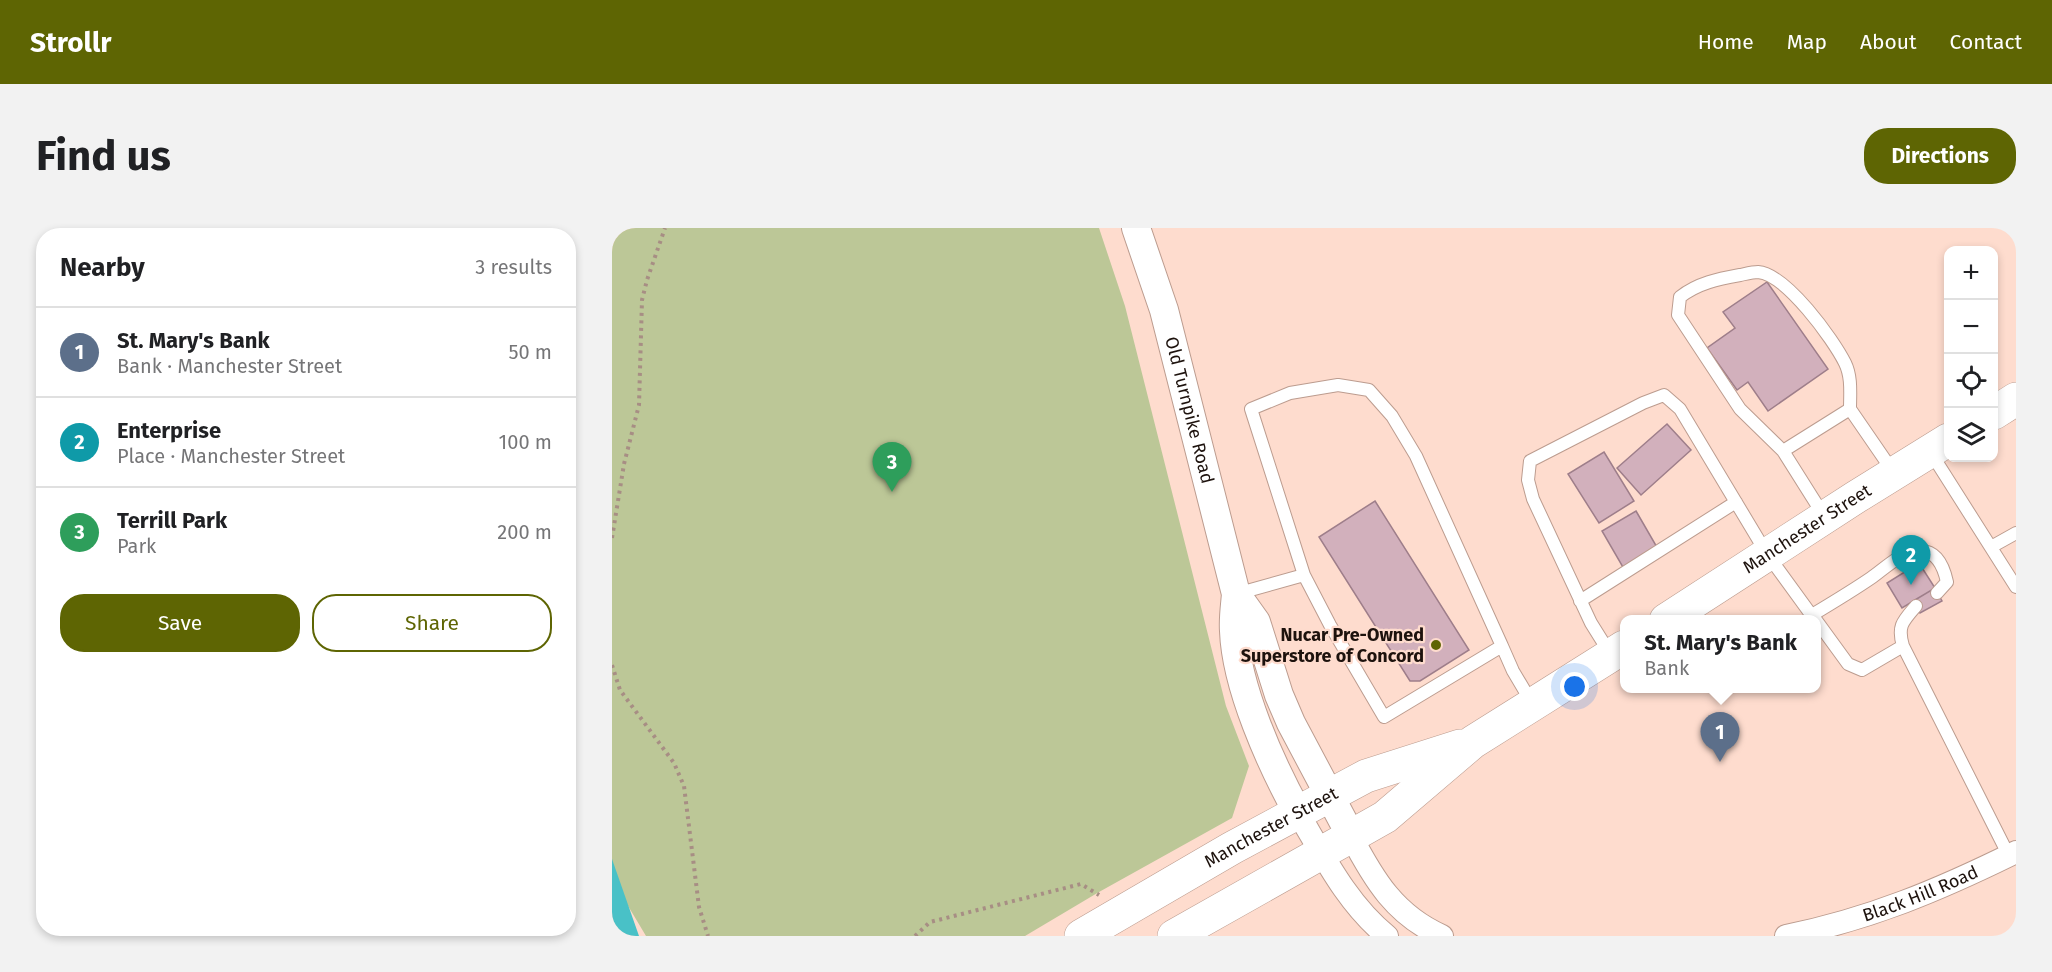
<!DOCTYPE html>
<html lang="en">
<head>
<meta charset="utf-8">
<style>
	body { margin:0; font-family:"Fira Sans",sans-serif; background:#f2f2f2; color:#202124 }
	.controls { position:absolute; right:18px; top:18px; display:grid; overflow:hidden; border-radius:12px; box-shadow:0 3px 9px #0003 }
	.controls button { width:54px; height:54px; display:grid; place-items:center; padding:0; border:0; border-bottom:2px solid #e0e0e0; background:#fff; color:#202124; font:30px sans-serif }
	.you { position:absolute; left:963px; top:459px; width:21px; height:21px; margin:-15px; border:4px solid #fff; border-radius:50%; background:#1a73e8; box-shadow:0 0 0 9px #1a73e833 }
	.badge { display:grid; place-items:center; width:39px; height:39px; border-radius:50%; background:#5e6503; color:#fff; font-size:20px; font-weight:700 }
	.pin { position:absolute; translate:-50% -50px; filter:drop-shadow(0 2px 3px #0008) }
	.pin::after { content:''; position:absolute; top:32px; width:21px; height:18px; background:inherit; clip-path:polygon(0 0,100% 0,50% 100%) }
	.popup { position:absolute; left:1008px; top:387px; width:201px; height:78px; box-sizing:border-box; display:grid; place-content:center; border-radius:12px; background:#fff; filter:drop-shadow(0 2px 4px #0005); font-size:20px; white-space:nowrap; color:#757577 }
	.popup b { font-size:22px; color:#202124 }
	.popup::after { content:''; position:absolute; left:50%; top:100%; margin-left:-12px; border:12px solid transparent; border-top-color:#fff }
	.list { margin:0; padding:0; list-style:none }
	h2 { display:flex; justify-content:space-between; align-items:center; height:78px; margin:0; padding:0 24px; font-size:26px }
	h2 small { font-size:20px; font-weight:400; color:#757577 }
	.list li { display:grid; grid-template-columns:39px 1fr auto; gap:18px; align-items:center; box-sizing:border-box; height:90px; padding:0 24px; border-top:2px solid #e0e0e0 }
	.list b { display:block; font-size:22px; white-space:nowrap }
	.list p { margin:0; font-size:20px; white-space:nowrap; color:#757577 }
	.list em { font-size:20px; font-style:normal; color:#757577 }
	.actions { display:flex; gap:12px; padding:18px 24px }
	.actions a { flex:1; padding:14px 0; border:2px solid #5e6503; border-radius:24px; text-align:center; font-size:21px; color:#5e6503 }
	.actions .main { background:#5e6503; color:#fff }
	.icon { flex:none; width:33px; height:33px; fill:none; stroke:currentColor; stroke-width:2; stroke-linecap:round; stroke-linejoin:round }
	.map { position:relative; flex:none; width:1404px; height:708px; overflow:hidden; border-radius:24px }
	header { display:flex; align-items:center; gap:36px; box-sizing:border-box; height:84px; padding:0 30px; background:#5e6503; color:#fff }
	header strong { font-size:28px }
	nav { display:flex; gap:33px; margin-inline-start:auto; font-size:21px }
	.intro { display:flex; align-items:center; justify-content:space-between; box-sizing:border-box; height:144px; padding:0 36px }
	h1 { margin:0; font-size:42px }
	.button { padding:15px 27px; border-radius:24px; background:#5e6503; color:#fff; font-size:21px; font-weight:700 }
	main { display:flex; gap:36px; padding:0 36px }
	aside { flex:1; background:#fff; border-radius:24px; box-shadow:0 3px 9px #0003 }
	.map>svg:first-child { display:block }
	.green { fill:#bcc797 }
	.water { fill:#49c1c7 }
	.building { fill:#d2b0bc; stroke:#9e7e8a; stroke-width:1.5 }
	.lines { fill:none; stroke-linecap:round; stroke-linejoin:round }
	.service-casing { stroke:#bc9c8f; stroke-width:14 }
	.minor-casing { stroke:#bc9c8f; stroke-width:24 }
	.tertiary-casing { stroke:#bc9c8f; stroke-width:30 }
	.primary-casing { stroke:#bc9c8f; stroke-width:34 }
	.path { stroke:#a78e84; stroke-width:4; stroke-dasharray:3 4.5; stroke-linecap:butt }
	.service { stroke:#fff; stroke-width:12 }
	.minor { stroke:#fff; stroke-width:22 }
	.tertiary { stroke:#fff; stroke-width:28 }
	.primary { stroke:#fff; stroke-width:33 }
	.poi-dot { fill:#5e6503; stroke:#fedcce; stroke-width:2 }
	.labels { text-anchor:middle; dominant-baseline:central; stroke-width:4.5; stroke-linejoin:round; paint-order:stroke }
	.street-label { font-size:18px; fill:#1d120d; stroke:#fedcce }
	.poi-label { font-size:18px; font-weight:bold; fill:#1d120d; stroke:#fedcce; text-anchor:end }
</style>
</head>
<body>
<header>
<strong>Strollr</strong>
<nav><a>Home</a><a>Map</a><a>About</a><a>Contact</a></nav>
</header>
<div class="intro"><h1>Find us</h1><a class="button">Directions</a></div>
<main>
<aside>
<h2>Nearby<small>3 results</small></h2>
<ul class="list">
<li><span class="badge" style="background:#5c6f8a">1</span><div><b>St. Mary's Bank</b><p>Bank · Manchester Street</p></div><em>50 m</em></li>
<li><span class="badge" style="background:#0f9aa8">2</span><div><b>Enterprise</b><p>Place · Manchester Street</p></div><em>100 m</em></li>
<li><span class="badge" style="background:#2e9e5b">3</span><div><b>Terrill Park</b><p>Park</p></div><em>200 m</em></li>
</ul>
<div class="actions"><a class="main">Save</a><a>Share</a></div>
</aside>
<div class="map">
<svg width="1404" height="708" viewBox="0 0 1404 708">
	<rect width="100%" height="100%" fill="#fedcce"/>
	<path class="green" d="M0,0H487L513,78L614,478L637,538L620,590L487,664L413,708H34L0,651Z"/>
	<path class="water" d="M0,631L27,708H0Z"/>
	<path class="building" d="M1155,54L1216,141L1156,183L1136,154L1125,162L1095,120L1123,100L1111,84Z
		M1055,196L1079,222L1029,267L1005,240Z
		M992,224L1022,273L987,295L956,246Z
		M763,273L857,422L808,453H798L707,309Z
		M1024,283L1046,321L1012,341L990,303Z
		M1307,335L1323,360L1290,380L1275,355Z
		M1323,360L1330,373L1308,385L1301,373Z"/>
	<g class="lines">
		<g class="service-casing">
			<path id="service" d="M1171,223L1128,181L1066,87L1068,69C1086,55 1106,51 1128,47C1133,46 1141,44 1146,44C1174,46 1221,111 1233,135C1240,149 1238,166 1238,181
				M1319,225L1404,359
				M1212,288L1171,223L1238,181L1282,245
				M1379,319L1404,305
				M624,366L692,347
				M968,373L1124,274
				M1200,387C1220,375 1240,363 1259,350C1272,341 1290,323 1307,323C1325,322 1332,340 1335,354L1325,365
				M1204,392L1236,436L1250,442L1291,418L1397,628
				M890,418L804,228L780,188L757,162L726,157L678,165L639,181L692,347L718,397L772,489L890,418L901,443L920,475
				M1291,418C1285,398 1291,393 1304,378
				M999,427L979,395L921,271L916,252L918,233L1031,175L1052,167L1068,181L1155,326L1203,392"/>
		</g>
		<g class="minor-casing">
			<g id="minor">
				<path d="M686,585C711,627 735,676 775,708"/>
				<path d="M739,608C762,652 783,687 830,708"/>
				<path id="s1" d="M1174,708C1258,691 1327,662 1404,624"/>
			</g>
		</g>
		<g class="tertiary-casing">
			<g id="tertiary">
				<path id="s2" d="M524,0L552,82L624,366C623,378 621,391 622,403C624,459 659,536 686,585"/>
				<path d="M624,366L644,394L667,467L679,495L739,608"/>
			</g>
		</g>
		<g class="primary-casing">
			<g id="primary">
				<path d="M1382,185L1404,171"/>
				<path id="s3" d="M1054,392L1244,269L1336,212"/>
				<path id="s4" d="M469,708L620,620L754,548L848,518"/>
				<path d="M562,708L773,589L861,514L1012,419"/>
			</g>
		</g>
		<path class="path" d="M0,310L12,236L27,177L30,72L35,52L53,0
			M0,437L8,462L62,535L72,558L87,679L96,708
			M303,708L318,694L469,656L487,667"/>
		<use href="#service" class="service"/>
		<use href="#minor" class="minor"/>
		<use href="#tertiary" class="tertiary"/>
		<use href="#primary" class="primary"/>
	</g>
	<circle class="poi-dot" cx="824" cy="417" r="6"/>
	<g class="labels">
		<g class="street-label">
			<text stroke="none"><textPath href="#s2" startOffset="190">Old Turnpike Road</textPath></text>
			<text stroke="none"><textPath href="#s3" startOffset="168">Manchester Street</textPath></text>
			<text stroke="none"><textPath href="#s4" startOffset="219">Manchester Street</textPath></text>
			<text stroke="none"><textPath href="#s1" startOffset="141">Black Hill Road</textPath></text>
		</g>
		<g class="poi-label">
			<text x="812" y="407">Nucar Pre-Owned<tspan x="812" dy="21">Superstore of Concord</tspan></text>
		</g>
	</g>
</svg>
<div class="controls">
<button>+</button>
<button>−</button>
<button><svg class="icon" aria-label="locate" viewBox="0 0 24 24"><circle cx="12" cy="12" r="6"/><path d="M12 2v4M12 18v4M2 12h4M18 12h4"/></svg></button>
<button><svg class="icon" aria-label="layers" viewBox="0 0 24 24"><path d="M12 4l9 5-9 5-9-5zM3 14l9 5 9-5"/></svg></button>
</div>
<div class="you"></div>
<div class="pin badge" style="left:1108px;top:534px;background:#5c6f8a">1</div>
<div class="popup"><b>St. Mary's Bank</b>Bank</div>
<div class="pin badge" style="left:1299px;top:357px;background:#0f9aa8">2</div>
<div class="pin badge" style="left:280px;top:264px;background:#2e9e5b">3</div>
</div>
</main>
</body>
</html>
